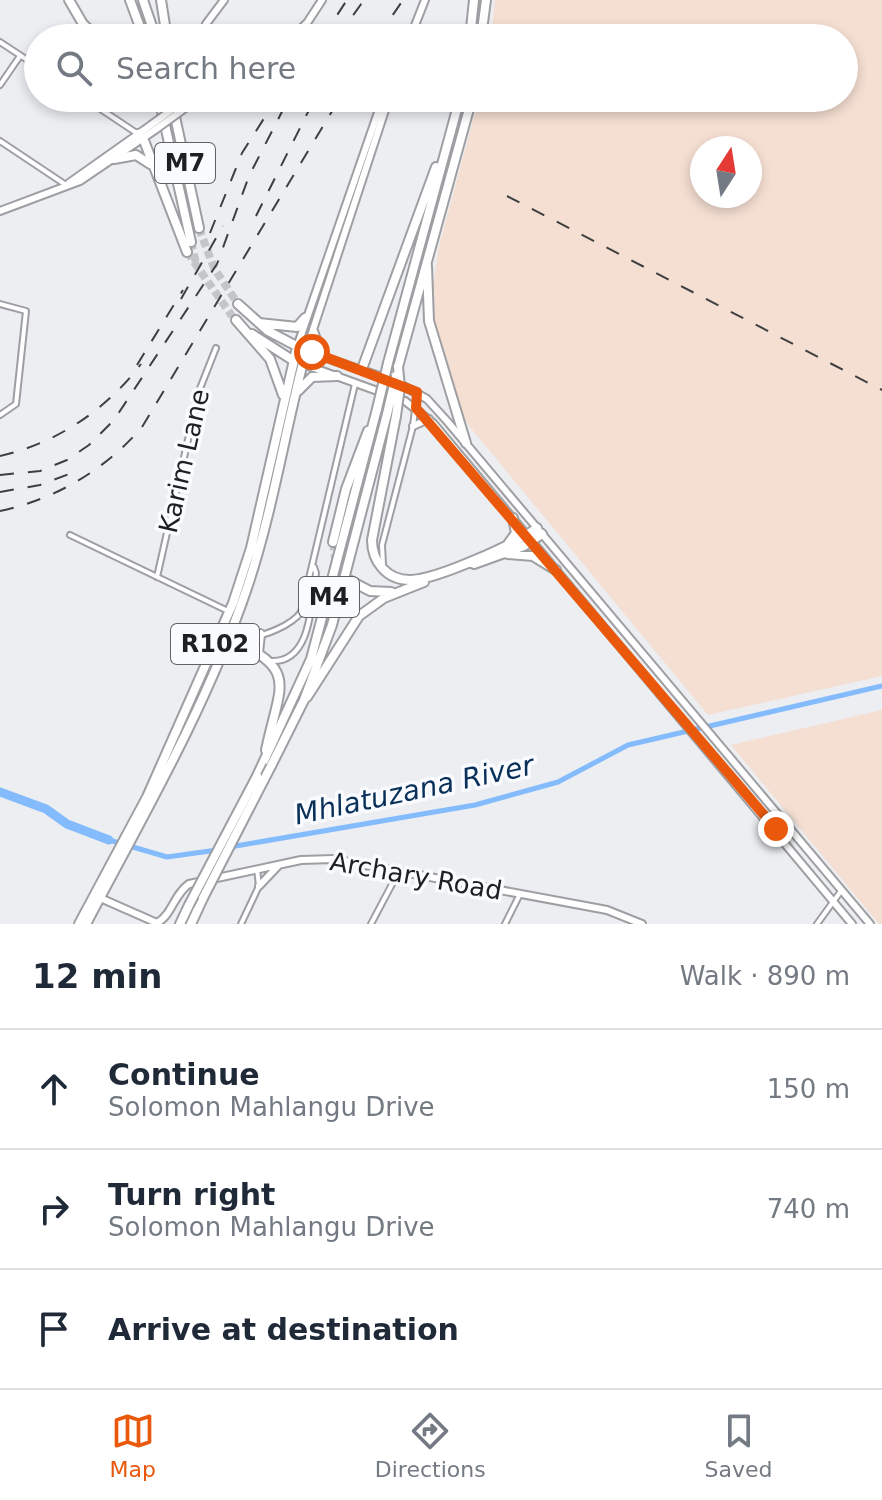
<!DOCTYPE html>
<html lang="en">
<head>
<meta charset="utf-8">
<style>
	body { margin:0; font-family:"DejaVu Sans",sans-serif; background:#f2f2f3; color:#1f2937 }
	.compass { position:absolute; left:690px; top:136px; width:72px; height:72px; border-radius:50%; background:#fff; box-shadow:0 4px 12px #0003; rotate:12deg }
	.stop { position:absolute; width:24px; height:24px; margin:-18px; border:6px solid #ea580c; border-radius:50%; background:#fff }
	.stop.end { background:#ea580c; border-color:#fff; box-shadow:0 2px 8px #0008 }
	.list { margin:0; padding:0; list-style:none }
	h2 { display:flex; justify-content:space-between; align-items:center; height:104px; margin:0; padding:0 32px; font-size:34px }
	h2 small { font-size:26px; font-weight:400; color:#747a83 }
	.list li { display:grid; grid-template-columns:52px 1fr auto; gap:24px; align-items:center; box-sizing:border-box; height:120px; padding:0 32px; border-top:2px solid #e0e1e3 }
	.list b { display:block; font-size:30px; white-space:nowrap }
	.list p { margin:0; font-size:26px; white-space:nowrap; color:#747a83 }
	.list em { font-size:26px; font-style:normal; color:#747a83 }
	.icon { flex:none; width:44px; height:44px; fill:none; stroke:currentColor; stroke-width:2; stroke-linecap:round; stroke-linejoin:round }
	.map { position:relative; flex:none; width:882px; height:924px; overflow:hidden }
	.search { position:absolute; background:#fff; box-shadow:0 4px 12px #0003; left:24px; right:24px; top:24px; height:88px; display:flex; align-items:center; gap:20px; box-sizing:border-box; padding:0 28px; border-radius:44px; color:#747a83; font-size:30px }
	.sheet { height:464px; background:#fff }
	nav { display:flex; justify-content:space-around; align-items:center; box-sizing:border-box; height:112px; border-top:2px solid #e0e1e3; background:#fff; font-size:22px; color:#747a83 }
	nav a { display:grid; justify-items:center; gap:4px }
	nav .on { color:#ea580c }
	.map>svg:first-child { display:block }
	.industrial { fill:#f5dfd2; fill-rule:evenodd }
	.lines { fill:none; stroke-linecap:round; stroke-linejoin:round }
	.canal { stroke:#83bbfc; stroke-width:5 }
	.river { stroke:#83bbfc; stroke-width:9 }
	.highway-tunnel { stroke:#c3c5c8; stroke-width:8; stroke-dasharray:8 4; stroke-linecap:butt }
	.street-casing { stroke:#9d9fa3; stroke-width:8 }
	.secondary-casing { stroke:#9d9fa3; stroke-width:10 }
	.highway-casing { stroke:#9d9fa3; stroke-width:12 }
	.street { stroke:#fff; stroke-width:4 }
	.secondary { stroke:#fff; stroke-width:6 }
	.highway { stroke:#fff; stroke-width:8 }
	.rail { stroke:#3d3f41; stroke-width:2; stroke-dasharray:14 14; stroke-linecap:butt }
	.secondary-bridge-casing { stroke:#9d9fa3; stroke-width:10; stroke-linecap:butt }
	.highway-bridge-casing { stroke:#9d9fa3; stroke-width:12; stroke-linecap:butt }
	.secondary-bridge { stroke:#fff; stroke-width:6 }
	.highway-bridge { stroke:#fff; stroke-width:8 }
	.route { stroke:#ea580c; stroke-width:10 }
	.labels { text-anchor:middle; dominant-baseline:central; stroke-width:7; stroke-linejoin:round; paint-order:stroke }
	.shield { fill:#f9fbff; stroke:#606164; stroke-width:2 }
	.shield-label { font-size:24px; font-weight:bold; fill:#1e1f21 }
	.street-label { font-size:26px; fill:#1e1f21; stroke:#f9fbff }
	.water-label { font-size:28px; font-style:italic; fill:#083058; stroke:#f9fbff }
</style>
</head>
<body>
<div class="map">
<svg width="882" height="924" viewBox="0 0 882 924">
	<rect width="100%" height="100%" fill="#eceef2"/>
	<path class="industrial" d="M495,0H882V676L708,715L450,403L431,297L439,246L479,98H844V38H491ZM702,148H750V196H702Z
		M882,710V924H879L731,745Z"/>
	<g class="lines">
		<path class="canal" d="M109,840L167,857L217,850
			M230,847L475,805L558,782L628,745L882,686"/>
		<path class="river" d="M0,792L46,809L67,824L109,840"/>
		<path class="highway-tunnel" d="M199,228L214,268L238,304
			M191,242L197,267
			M187,252L232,316
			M333,542L335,558L348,579"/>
		<g class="street-casing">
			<path id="street" d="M0,42L38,67
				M0,85L20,56
				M84,98L138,134
				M0,141L66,185
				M0,304L26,311L16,404L0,415
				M70,535L228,611
				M383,564L382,545L413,426L417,394
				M157,577L199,391L216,348
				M223,626C231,629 239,635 248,636C263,638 293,624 301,612L355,384
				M271,661C312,663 311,603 316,573L314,567
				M241,924L259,886L257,869
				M371,924L399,871
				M505,924L520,894
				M817,924L841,891"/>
		</g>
		<g class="secondary-casing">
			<path id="secondary" d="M201,38L206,24L224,0
				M291,38L307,23L322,0
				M410,38L425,0
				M188,106L200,98
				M69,183L151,125
				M0,211L80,181L155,130
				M314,331L322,354
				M297,347L383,98
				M303,364L405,401L433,423L852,924
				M388,379L306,351L389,98
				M398,383L427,399L447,421L870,924
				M413,426L429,419
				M259,886L278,866
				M98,897L157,923C172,915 174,894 189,884L301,860L333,859L607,910L642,924"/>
		</g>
		<g class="highway-casing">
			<path id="highway" d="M69,0L83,24L98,38
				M130,0L144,38
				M143,0L156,38
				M161,0L167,38
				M470,38L474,0
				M481,38L486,0
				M159,98L191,242
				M171,98L199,228
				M138,134L143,138L187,252
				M114,159L136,155L150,164
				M427,266L429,321L466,443
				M236,320L270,359L283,395
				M259,323L297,327L305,318
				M252,334L294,361
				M388,363L460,98
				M398,367L472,98
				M362,369L436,167
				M298,391L312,377L337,376
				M396,416L372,540C372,562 387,580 410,580C436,580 515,544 537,528
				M333,542L346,489L368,431
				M508,544L516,533L513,518
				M508,554L533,556L556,570
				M474,564L524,546L542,534
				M349,580L370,591L391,592
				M224,636C301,670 280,682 266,750
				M258,653L260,634
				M220,654L247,648
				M307,697L359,616L384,598L424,582
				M271,766L304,700L332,625L387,414
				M257,776L311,659L377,409
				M79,924L147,797L233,603L251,548L297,347
				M86,924C144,814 207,706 247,588C273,511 285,429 306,351L268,331L238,304
				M180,924L189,905
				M191,924L203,898"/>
		</g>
		<use href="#street" class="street"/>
		<use href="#secondary" class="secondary"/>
		<use href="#highway" class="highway"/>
		<path class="rail" d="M322,38L347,0
			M337,38L364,0
			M377,38L403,0
			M507,196L882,390
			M256,216L315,98
			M210,233L242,153L277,98
			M181,299L223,226
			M137,365L183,290
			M0,456C57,443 106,410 141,364
			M0,475L40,471L67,460L89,445L114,420L217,264L249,176L289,98
			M0,492L40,485L77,471
			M0,511C56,499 105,470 142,427L340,98"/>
		<g class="secondary-bridge-casing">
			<path id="secondary-bridge" d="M151,125L185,100
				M155,130L188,106"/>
		</g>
		<g class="highway-bridge-casing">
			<path id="highway-bridge" d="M377,409L388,363
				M387,414L396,376
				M396,416L400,387L398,367
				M203,898L271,766
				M189,905L257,776"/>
		</g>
		<use href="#secondary-bridge" class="secondary-bridge"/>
		<use href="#highway-bridge" class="highway-bridge"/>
	</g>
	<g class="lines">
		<path class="route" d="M312,352L417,392L416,408L776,829"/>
	</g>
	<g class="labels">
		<g class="shield">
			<rect x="155" y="143" width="60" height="40" rx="6"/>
			<rect x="299" y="577" width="60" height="40" rx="6"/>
			<rect x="171" y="624" width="88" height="40" rx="6"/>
		</g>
		<g class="shield-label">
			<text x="185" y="163">M7</text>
			<text x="329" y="597">M4</text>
			<text x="215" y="644">R102</text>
		</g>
		<g class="street-label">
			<text transform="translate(184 461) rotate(-77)">Karim Lane</text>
			<text transform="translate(416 876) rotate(10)">Archary Road</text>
		</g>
		<g class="water-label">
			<text transform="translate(414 790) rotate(-12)">Mhlatuzana River</text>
		</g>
	</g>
</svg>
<svg class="compass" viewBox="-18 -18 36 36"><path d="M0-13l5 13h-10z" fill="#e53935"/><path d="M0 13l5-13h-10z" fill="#747a83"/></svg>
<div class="stop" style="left:312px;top:352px"></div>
<div class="stop end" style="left:776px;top:829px"></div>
<div class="search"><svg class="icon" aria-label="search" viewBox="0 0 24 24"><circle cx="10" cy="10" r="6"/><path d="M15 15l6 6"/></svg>Search here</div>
</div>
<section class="sheet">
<h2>12 min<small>Walk · 890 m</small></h2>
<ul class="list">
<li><svg class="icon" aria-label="ahead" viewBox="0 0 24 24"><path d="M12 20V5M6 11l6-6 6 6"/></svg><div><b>Continue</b><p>Solomon Mahlangu Drive</p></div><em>150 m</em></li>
<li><svg class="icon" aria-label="right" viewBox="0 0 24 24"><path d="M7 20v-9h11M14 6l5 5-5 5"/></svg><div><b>Turn right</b><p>Solomon Mahlangu Drive</p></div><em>740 m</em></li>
<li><svg class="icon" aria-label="arrive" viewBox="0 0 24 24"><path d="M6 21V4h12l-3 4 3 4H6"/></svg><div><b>Arrive at destination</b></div></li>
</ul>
</section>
<nav>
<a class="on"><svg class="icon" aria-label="map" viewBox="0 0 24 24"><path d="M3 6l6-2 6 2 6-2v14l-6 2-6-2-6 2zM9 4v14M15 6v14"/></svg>Map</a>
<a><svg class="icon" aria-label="directions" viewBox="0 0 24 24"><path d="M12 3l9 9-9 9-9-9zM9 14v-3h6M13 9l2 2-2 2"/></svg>Directions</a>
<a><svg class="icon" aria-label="saved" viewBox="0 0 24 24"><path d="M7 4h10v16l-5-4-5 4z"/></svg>Saved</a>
</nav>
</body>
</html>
